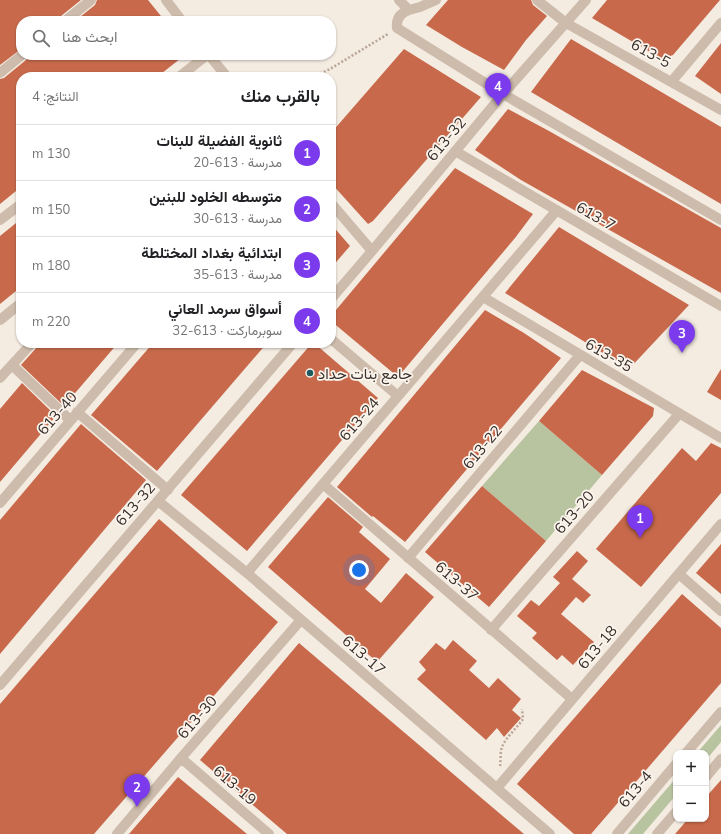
<!DOCTYPE html>
<html lang="ar">
<head>
<meta charset="utf-8">
<style>
	body { margin:0; font-family:Mulish,Vazirmatn,sans-serif; background:#f6f6f6; color:#202124; direction:rtl }
	.controls { position:absolute; right:12px; bottom:12px; display:grid; overflow:hidden; border-radius:8px; box-shadow:0 1px 3px #0004 }
	.controls button { width:36px; height:36px; display:grid; place-items:center; padding:0; border:0; border-bottom:1px solid #e0e0e0; background:#fff; color:#202124; font:20px sans-serif }
	.you { position:absolute; left:359px; top:570px; width:14px; height:14px; margin:-10px; border:3px solid #fff; border-radius:50%; background:#1a73e8; box-shadow:0 0 0 6px #1a73e833 }
	.badge { display:grid; place-items:center; width:26px; height:26px; border-radius:50%; background:#7c3aed; color:#fff; font-size:13px; font-weight:700 }
	.pin { position:absolute; translate:-50% -33px; filter:drop-shadow(0 1px 2px #0008) }
	.pin::after { content:''; position:absolute; top:21px; width:14px; height:12px; background:inherit; clip-path:polygon(0 0,100% 0,50% 100%) }
	.list { margin:0; padding:0; list-style:none }
	h2 { display:flex; justify-content:space-between; align-items:center; height:52px; margin:0; padding:0 16px; font-size:17px }
	h2 small { font-size:13px; font-weight:400; color:#757577 }
	.list li { display:grid; grid-template-columns:26px 1fr auto; gap:12px; align-items:center; box-sizing:border-box; height:56px; padding:0 16px; border-top:1px solid #e0e0e0 }
	.list b { display:block; font-size:15px; white-space:nowrap }
	.list p { margin:0; font-size:13px; white-space:nowrap; color:#757577 }
	.list em { font-size:13px; font-style:normal; color:#757577 }
	.icon { flex:none; width:22px; height:22px; fill:none; stroke:currentColor; stroke-width:2; stroke-linecap:round; stroke-linejoin:round }
	.map { position:relative; flex:none; width:721px; height:834px; overflow:hidden; direction:ltr }
	.search { position:absolute; background:#fff; box-shadow:0 1px 3px #0004; left:16px; top:16px; width:320px; height:44px; display:flex; align-items:center; gap:10px; box-sizing:border-box; padding:0 14px; border-radius:16px; color:#757577; font-size:15px }
	.panel { position:absolute; background:#fff; box-shadow:0 1px 3px #0004; left:16px; top:72px; width:320px; height:276px; border-radius:16px; direction:rtl }
	.map>svg:first-child { display:block }
	.green { fill:#b8c4a0 }
	.building { fill:#c8694b }
	.lines { fill:none; stroke-linecap:round; stroke-linejoin:round }
	.path { stroke:#b9a596; stroke-width:2.5; stroke-dasharray:2 2; stroke-linecap:butt }
	.minor { stroke:#cdbbac; stroke-width:10 }
	.tertiary { stroke:#cdbbac; stroke-width:10 }
	.poi-dot { fill:#1f5a5e; stroke:#fbf5ee; stroke-width:1.5 }
	.labels { text-anchor:middle; dominant-baseline:central; stroke-width:3.5; stroke-linejoin:round; paint-order:stroke }
	.street-label { font-size:15px; fill:#3b302b; stroke:#fbf5ee }
	.poi-label { font-size:15px; fill:#3b302b; stroke:#fbf5ee; text-anchor:start }
</style>
</head>
<body>
<div class="map">
<svg width="721" height="834" viewBox="0 0 721 834">
	<rect width="100%" height="100%" fill="#f4ebe1"/>
	<path class="green" d="M539,421L602,475L546,541L482,486Z
		M721,725V742L706,760V753H697Z
		M676,778V795L643,834H628Z"/>
	<path class="building" d="M0,0H81L61,16L59,21H21V49L0,65Z
		M97,0H148L165,21H75L95,5Z
		M448,0H531L533,5L547,16L526,40L504,70L462,47L426,25Z
		M607,0H720L673,55L662,59L592,18Z
		M571,39L721,127V204L531,92Z
		M721,43V94L695,76Z
		M404,49L481,97L373,221L368,224L331,183V133Z
		M28,55H185L157,77H21V187L0,204V79L4,78L26,60Z
		M508,109L549,131L721,228V293L521,180L475,150Z
		M455,168L533,214L515,238L398,377L331,321V316Z
		M21,219V287L0,304V236Z
		M331,224L350,246L331,268Z
		M559,227L689,305L629,369L505,293Z
		M485,310L524,333L561,358L405,542L373,516L372,517L337,487Z
		M38,343H118L64,406L21,365L37,347Z
		M153,343H267L157,471L91,415Z
		M312,343H314L378,398L247,551L181,495Z
		M721,369V400L707,392Z
		M582,370L654,408L653,416L602,475L539,421Z
		M22,383L56,416L0,482V409Z
		M81,424L146,480L0,654V520Z
		M711,443L721,448V493L641,587L596,549L682,448L696,461Z
		M482,486L546,541L489,607L425,552Z
		M328,497L363,527L359,532L390,559L365,589L381,603L406,573L434,597L377,662L268,567Z
		M159,519L278,622L94,834H0V704Z
		M721,544V594L696,573Z
		M577,551L588,561L572,579L591,595L583,603L576,597L561,614L594,642L573,665L562,655L557,660L532,638L537,633L517,616L531,600L539,606L560,583L553,577Z
		M682,594L721,628V683L591,834H574L517,784Z
		M453,640L477,661L469,670L489,688L498,678L521,699L512,710L521,718L504,737L497,728L486,740L417,679L426,670L419,662L436,643L445,650Z
		M299,643L333,672L524,834H287L234,789L200,760Z
		M178,777L230,820L247,834H129Z
		M721,780V834H675L688,819H706V797Z"/>
	<g class="lines">
		<path class="path" d="M313,77L330,69L388,34
			M500,766C501,760 500,752 502,747C506,737 517,728 523,719L522,709"/>
		<path class="minor" d="M166,0L182,21
			M399,0L409,10L420,7L436,0
			M537,0L566,23L721,110
			M409,10C400,13 396,19 397,28L503,94L721,220
			M65,21L91,0
			M209,55L227,77
			M0,73L22,55
			M179,77L207,55
			M672,81L721,23
			M455,151L721,306
			M331,203L372,251
			M0,220L21,204
			M483,297L721,438
			M331,299L372,251L503,94L586,0
			M0,320L21,303
			M331,339L398,396
			M12,365L70,420
			M0,378L32,343
			M77,412L168,490
			M323,484L572,699
			M158,501L247,573L550,834
			M0,503L137,343
			M408,558L580,355
			M247,573L557,210
			M679,574L721,611
			M491,630L679,414
			M0,685L293,343
			M181,758L269,834
			M497,788L721,524
			M117,834L181,758L300,621"/>
		<path class="tertiary" d="M686,753L721,712
			M706,777L721,759
			M617,834L676,764
			M657,834L676,812"/>
	</g>
	<circle class="poi-dot" cx="310" cy="373" r="4"/>
	<g class="labels">
		<g class="street-label">
			<text transform="translate(651 53) rotate(29)">613-5</text>
			<text transform="translate(446 139) rotate(-50)">613-32</text>
			<text transform="translate(596 216) rotate(30)">613-7</text>
			<text transform="translate(609 355) rotate(30)">613-35</text>
			<text transform="translate(57 413) rotate(-49)">613-40</text>
			<text transform="translate(359 419) rotate(-49)">613-24</text>
			<text transform="translate(482 447) rotate(-50)">613-22</text>
			<text transform="translate(135 504) rotate(-49)">613-32</text>
			<text transform="translate(574 512) rotate(-49)">613-20</text>
			<text transform="translate(457 581) rotate(41)">613-37</text>
			<text transform="translate(597 647) rotate(-50)">613-18</text>
			<text transform="translate(364 655) rotate(41)">613-17</text>
			<text transform="translate(197 717) rotate(-49)">613-30</text>
			<text transform="translate(235 785) rotate(41)">613-19</text>
			<text transform="translate(635 789) rotate(-50)">613-4</text>
		</g>
		<g class="poi-label">
			<text x="318" y="373">جامع بنات حداد</text>
		</g>
	</g>
</svg>
<div class="controls">
<button>+</button>
<button>−</button>
</div>
<div class="you"></div>
<div class="pin badge" style="left:640px;top:538px">1</div>
<div class="pin badge" style="left:137px;top:807px">2</div>
<div class="pin badge" style="left:682px;top:353px">3</div>
<div class="pin badge" style="left:498px;top:106px">4</div>
<div class="search"><svg class="icon" aria-label="search" viewBox="0 0 24 24"><circle cx="10" cy="10" r="6"/><path d="M15 15l6 6"/></svg>ابحث هنا</div>
<section class="panel">
<h2>بالقرب منك<small>النتائج: 4</small></h2>
<ul class="list">
<li><span class="badge">1</span><div><b>ثانوية الفضيلة للبنات</b><p>مدرسة · 613-20</p></div><em>130 m</em></li>
<li><span class="badge">2</span><div><b>متوسطه الخلود للبنين</b><p>مدرسة · 613-30</p></div><em>150 m</em></li>
<li><span class="badge">3</span><div><b>ابتدائية بغداد المختلطة</b><p>مدرسة · 613-35</p></div><em>180 m</em></li>
<li><span class="badge">4</span><div><b>أسواق سرمد العاني</b><p>سوبرماركت · 613-32</p></div><em>220 m</em></li>
</ul>
</section>
</div>
</body>
</html>
